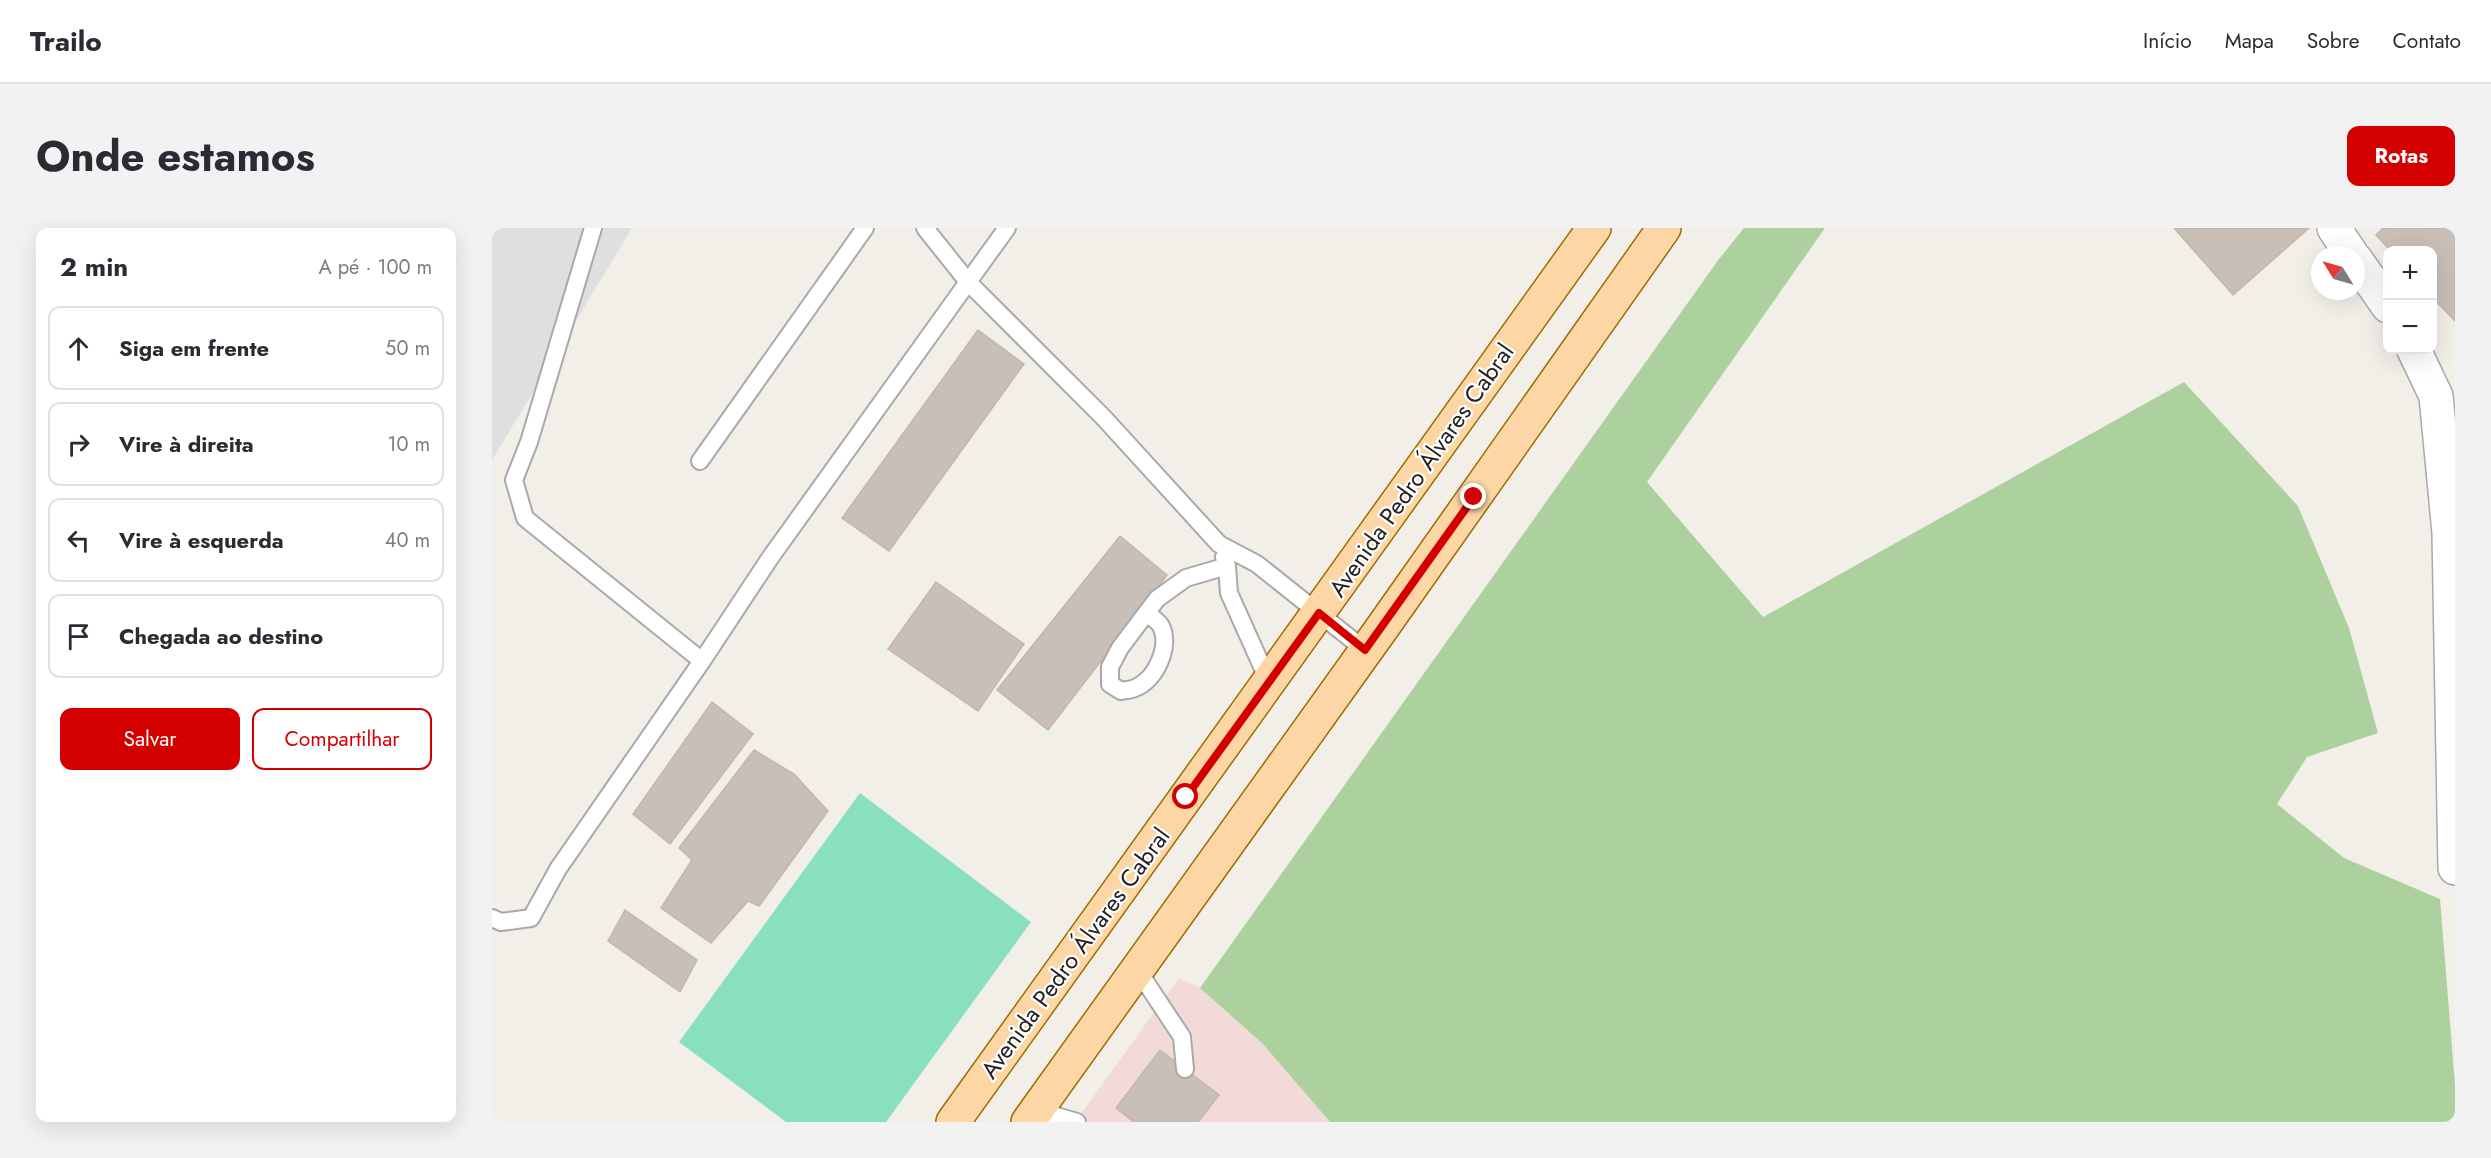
<!DOCTYPE html>
<html lang="pt">
<head>
<meta charset="utf-8">
<style>
	body { margin:0; font-family:Jost,sans-serif; background:#f2f2f3; color:#2b2b33 }
	.controls { position:absolute; right:18px; top:18px; display:grid; overflow:hidden; border-radius:12px; box-shadow:0 6px 24px #0002 }
	.controls button { width:54px; height:54px; display:grid; place-items:center; padding:0; border:0; border-bottom:2px solid #e1e1e2; background:#fff; color:#2b2b33; font:30px sans-serif }
	.compass { position:absolute; left:1819px; top:18px; width:54px; height:54px; border-radius:50%; background:#fff; box-shadow:0 6px 24px #0002; rotate:307deg }
	.stop { position:absolute; width:18px; height:18px; margin:-14px; border:4px solid #d40000; border-radius:50%; background:#fff }
	.stop.end { background:#d40000; border-color:#fff; box-shadow:0 2px 6px #0008 }
	.list { margin:0; padding:0; list-style:none }
	h2 { display:flex; justify-content:space-between; align-items:center; height:78px; margin:0; padding:0 24px; font-size:26px }
	h2 small { font-size:20px; font-weight:400; color:#7c7c81 }
	.list li { display:grid; grid-template-columns:39px 1fr auto; gap:18px; align-items:center; box-sizing:border-box; height:84px; margin:0 12px 12px; padding:0 12px; border:2px solid #e1e1e2; border-radius:12px }
	.list b { display:block; font-size:22px; white-space:nowrap }
	.list em { font-size:20px; font-style:normal; color:#7c7c81 }
	.actions { display:flex; gap:12px; padding:18px 24px }
	.actions a { flex:1; padding:14px 0; border:2px solid #d40000; border-radius:12px; text-align:center; font-size:21px; color:#d40000 }
	.actions .main { background:#d40000; color:#fff }
	.icon { flex:none; width:33px; height:33px; fill:none; stroke:currentColor; stroke-width:2; stroke-linecap:round; stroke-linejoin:round }
	.map { position:relative; flex:none; width:1963px; height:894px; overflow:hidden; border-radius:12px }
	header { display:flex; align-items:center; gap:36px; box-sizing:border-box; height:84px; padding:0 30px; background:#fff; border-bottom:2px solid #e1e1e2 }
	header strong { font-size:28px }
	nav { display:flex; gap:33px; margin-inline-start:auto; font-size:21px }
	.intro { display:flex; align-items:center; justify-content:space-between; box-sizing:border-box; height:144px; padding:0 36px }
	h1 { margin:0; font-size:42px }
	.button { padding:15px 27px; border-radius:12px; background:#d40000; color:#fff; font-size:21px; font-weight:700 }
	main { display:flex; gap:36px; padding:0 36px }
	aside { flex:1; background:#fff; border-radius:12px; box-shadow:0 6px 24px #0002 }
	.map>svg:first-child { display:block }
	.residential { fill:#e0dfdf }
	.commercial { fill:#f2dad9 }
	.forest { fill:#add19e }
	.pitch { fill:#88e0be }
	.building { fill:#c7bfb8; stroke:#c4b6ab; stroke-width:1.5 }
	.lines { fill:none; stroke-linecap:round; stroke-linejoin:round }
	.lane-casing { stroke:#a9a9a9; stroke-width:20 }
	.street-casing { stroke:#a9a9a9; stroke-width:36 }
	.primary-casing { stroke:#a06b00; stroke-width:36 }
	.lane { stroke:#fff; stroke-width:16 }
	.street { stroke:#fff; stroke-width:33 }
	.primary { stroke:#fcd6a4; stroke-width:33 }
	.route { stroke:#d40000; stroke-width:8 }
	.labels { text-anchor:middle; dominant-baseline:central; stroke-width:4.5; stroke-linejoin:round; paint-order:stroke }
	.street-label { font-size:24px; fill:#222; stroke:#fff }
</style>
</head>
<body>
<header>
<strong>Trailo</strong>
<nav><a>Início</a><a>Mapa</a><a>Sobre</a><a>Contato</a></nav>
</header>
<div class="intro"><h1>Onde estamos</h1><a class="button">Rotas</a></div>
<main>
<aside>
<h2>2 min<small>A pé · 100 m</small></h2>
<ul class="list">
<li><svg class="icon" aria-label="ahead" viewBox="0 0 24 24"><path d="M12 20V5M6 11l6-6 6 6"/></svg><div><b>Siga em frente</b></div><em>50 m</em></li>
<li><svg class="icon" aria-label="right" viewBox="0 0 24 24"><path d="M7 20v-9h11M14 6l5 5-5 5"/></svg><div><b>Vire à direita</b></div><em>10 m</em></li>
<li><svg class="icon" aria-label="left" viewBox="0 0 24 24"><path d="M17 20v-9H6M10 6l-5 5 5 5"/></svg><div><b>Vire à esquerda</b></div><em>40 m</em></li>
<li><svg class="icon" aria-label="arrive" viewBox="0 0 24 24"><path d="M6 21V4h12l-3 4 3 4H6"/></svg><div><b>Chegada ao destino</b></div></li>
</ul>
<div class="actions"><a class="main">Salvar</a><a>Compartilhar</a></div>
</aside>
<div class="map">
<svg width="1963" height="894" viewBox="0 0 1963 894">
	<rect width="100%" height="100%" fill="#f2efe9"/>
	<path class="residential" d="M0,0H140L0,232Z"/>
	<path class="commercial" d="M687,750L708,760L771,816L838,894H583Z"/>
	<path class="forest" d="M1252,0H1333L1155,254L1271,389L1692,154L1806,278L1857,400L1886,505L1815,529L1785,576L1852,630L1948,671L1963,857V894H838L771,816L708,760L1227,31Z"/>
	<path class="pitch" d="M368,565L539,694L394,894H294L187,814Z"/>
	<path class="building" d="M1682,0H1817L1741,67Z
		M1891,0H1963V93L1940,69V22H1898L1884,7Z
		M486,102L532,136L397,323L350,290Z
		M628,308L675,347L556,502L505,462Z
		M444,354L532,416L486,483L396,421Z
		M220,474L261,506L178,616L141,586Z
		M262,522L302,546L336,583L267,678L256,673L219,715L169,680L200,632L187,620Z
		M133,682L205,732L188,764L116,713Z
		M668,822L727,867L706,894H642L624,880Z"/>
	<g class="lines">
		<g class="lane-casing">
			<path id="lane" d="M101,0L37,214L22,252L33,290L210,433L278,330L476,54L433,0
				M515,0L476,54L612,190L727,316L765,336L873,422
				M208,233L373,0
				M732,329L735,338L737,365L777,454
				M655,385C659,389 666,393 669,398C679,418 664,452 643,460C639,462 634,462 629,463L618,456V439L628,420L665,371L694,350L735,338
				M0,690L9,694L39,690L66,641L210,433
				M645,741L690,809L693,841
				M544,882L585,894"/>
		</g>
		<g class="street-casing">
			<path id="street" d="M1842,0L1860,27
				M1864,32L1896,78
				M1922,122L1944,168L1957,305L1963,640"/>
		</g>
		<g class="primary-casing">
			<path id="primary" d="M461,894L1102,0
				M536,894L890,400L1172,0"/>
		</g>
		<use href="#lane" class="lane"/>
		<use href="#street" class="street"/>
		<use href="#primary" class="primary"/>
	</g>
	<g class="lines">
		<path class="route" d="M694,569L827,385L873,422L982,269"/>
	</g>
	<g class="labels">
		<g class="street-label">
			<text transform="translate(929 242) rotate(-55)">Avenida Pedro Álvares Cabral</text>
			<text transform="translate(583 725) rotate(-54)">Avenida Pedro Álvares Cabral</text>
		</g>
	</g>
</svg>
<div class="controls">
<button>+</button>
<button>−</button>
</div>
<svg class="compass" viewBox="-18 -18 36 36"><path d="M0-13l5 13h-10z" fill="#e53935"/><path d="M0 13l5-13h-10z" fill="#7c7c81"/></svg>
<div class="stop" style="left:694px;top:569px"></div>
<div class="stop end" style="left:982px;top:269px"></div>
</div>
</main>
</body>
</html>
